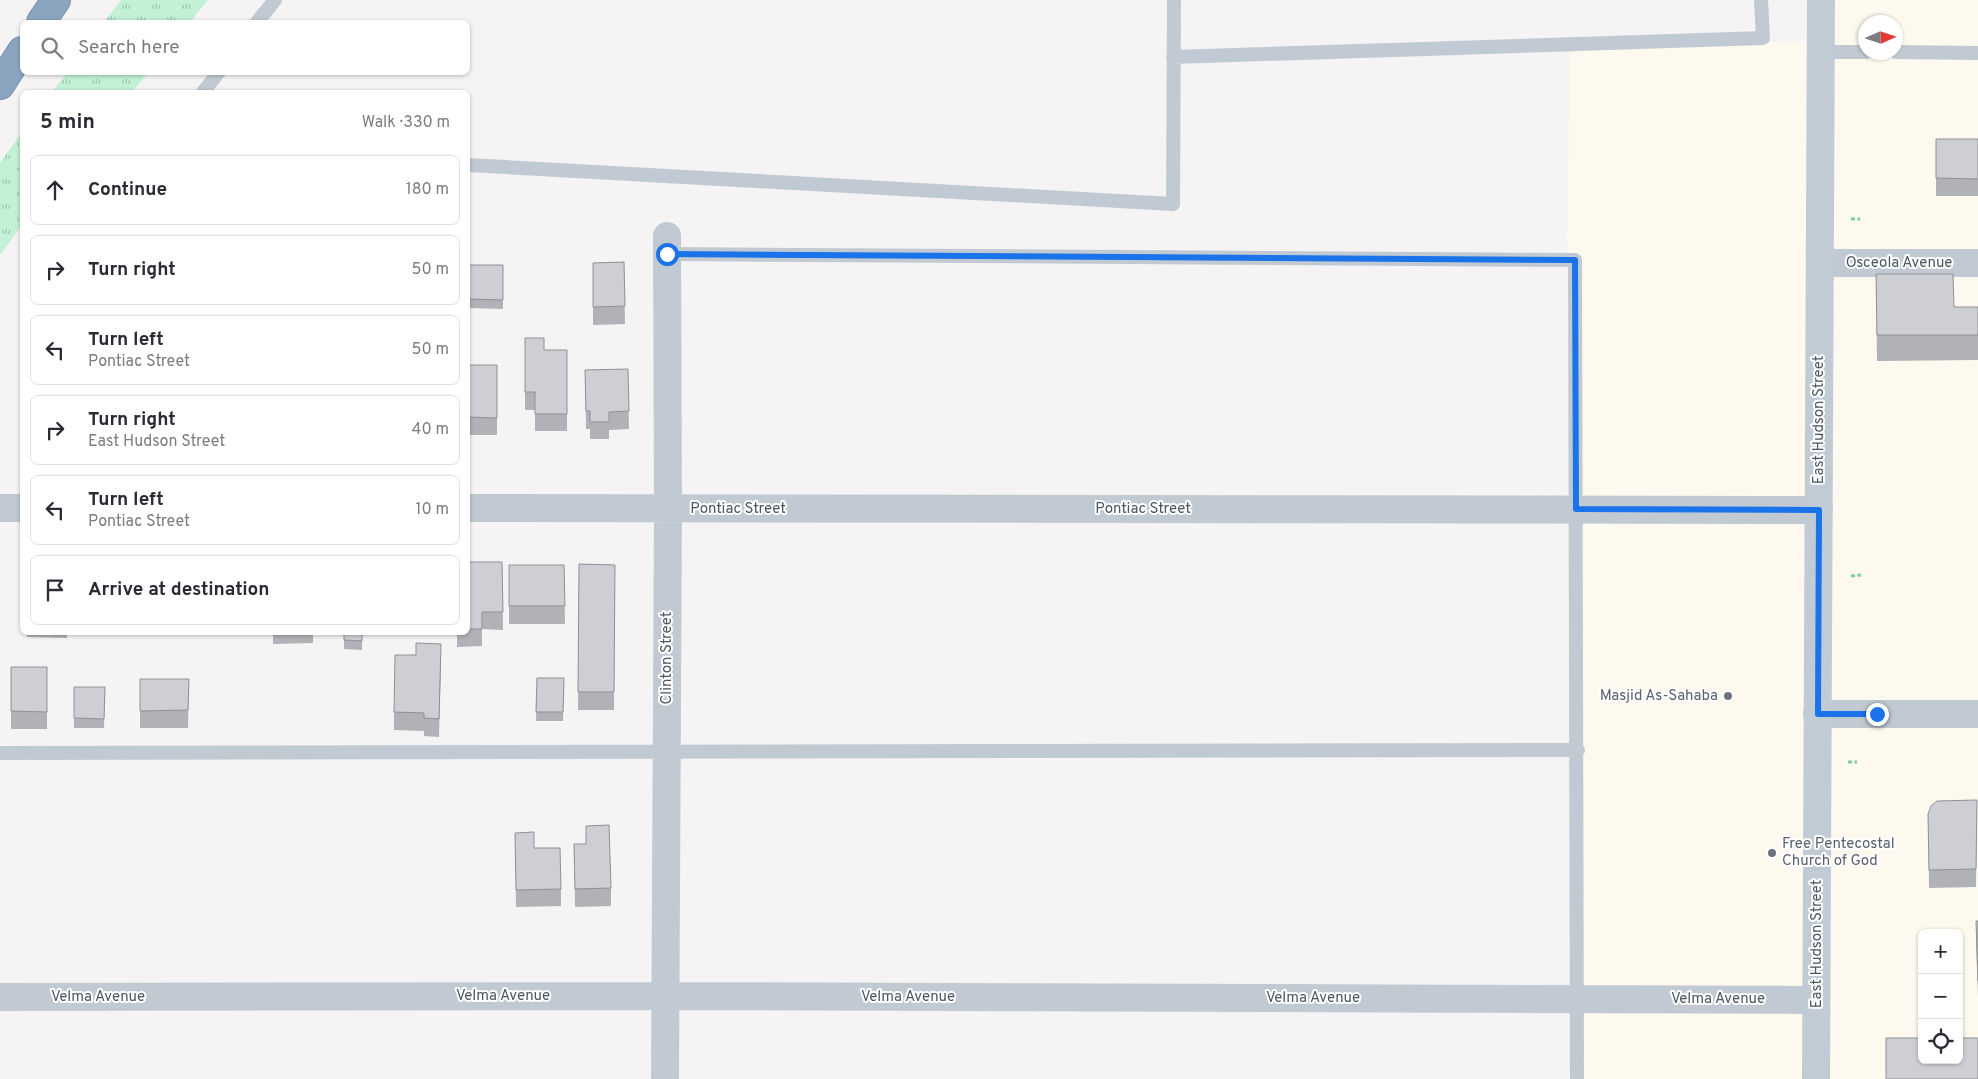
<!DOCTYPE html>
<html lang="en">
<head>
<meta charset="utf-8">
<style>
	body { margin:0; font-family:Overpass,sans-serif; background:#f2f2f3; color:#2b2b33 }
	.controls { position:absolute; right:15px; bottom:15px; display:grid; overflow:hidden; border-radius:8px; box-shadow:0 1px 4px #0004 }
	.controls button { width:45px; height:45px; display:grid; place-items:center; padding:0; border:0; border-bottom:1px solid #e1e1e2; background:#fff; color:#2b2b33; font:25px sans-serif }
	.compass { position:absolute; left:1858px; top:15px; width:45px; height:45px; border-radius:50%; background:#fff; box-shadow:0 1px 4px #0004; rotate:87deg }
	.stop { position:absolute; width:15px; height:15px; margin:-11px; border:4px solid #1a73e8; border-radius:50%; background:#fff }
	.stop.end { background:#1a73e8; border-color:#fff; box-shadow:0 1px 5px #0008 }
	.list { margin:0; padding:0; list-style:none }
	h2 { display:flex; justify-content:space-between; align-items:center; height:65px; margin:0; padding:0 20px; font-size:21px }
	h2 small { font-size:16px; font-weight:400; color:#7c7c81 }
	.list li { display:grid; grid-template-columns:32px 1fr auto; gap:15px; align-items:center; box-sizing:border-box; height:70px; margin:0 10px 10px; padding:0 10px; border:1px solid #e1e1e2; border-radius:8px }
	.list b { display:block; font-size:19px; white-space:nowrap }
	.list p { margin:0; font-size:16px; white-space:nowrap; color:#7c7c81 }
	.list em { font-size:16px; font-style:normal; color:#7c7c81 }
	.icon { flex:none; width:28px; height:28px; fill:none; stroke:currentColor; stroke-width:2; stroke-linecap:round; stroke-linejoin:round }
	.map { position:relative; flex:none; width:1978px; height:1079px; overflow:hidden }
	.search { position:absolute; background:#fff; box-shadow:0 1px 4px #0004; left:20px; top:20px; width:450px; height:55px; display:flex; align-items:center; gap:12px; box-sizing:border-box; padding:0 18px; border-radius:8px; color:#7c7c81; font-size:19px }
	.panel { position:absolute; background:#fff; box-shadow:0 1px 4px #0004; left:20px; top:90px; width:450px; height:545px; border-radius:8px }
	.map>svg:first-child { display:block }
	.commercial { fill:#fdf9ef; fill-rule:evenodd }
	.grass { fill:url(#grass-tufts) }
	.lines { fill:none; stroke-linecap:round; stroke-linejoin:round }
	.motorway-casing { stroke:#7690ad; stroke-width:30 }
	.path { stroke:#7ad0a6; stroke-width:3; stroke-dasharray:4 2.5; stroke-linecap:butt }
	.service { stroke:#c1cad2; stroke-width:14 }
	.minor { stroke:#c1cad2; stroke-width:28 }
	.secondary { stroke:#c1cbd6; stroke-width:28 }
	.motorway { stroke:#8ba5c1; stroke-width:28 }
	.wall { fill:#b0b2b7 }
	.building { fill:#cdcfd5; stroke:#909195 }
	.route { stroke:#1a73e8; stroke-width:6 }
	.worship-dot { fill:#6b7280; stroke:#fff; stroke-width:2 }
	.labels { text-anchor:middle; dominant-baseline:central; stroke-width:4; stroke-linejoin:round; paint-order:stroke }
	.street-label { font-size:15px; fill:#4a5661; stroke:#fff }
	.worship-label { font-size:15px; fill:#5b616d; stroke:#fff; text-anchor:end }
</style>
</head>
<body>
<div class="map">
<svg width="1978" height="1079" viewBox="0 0 1978 1079">
	<defs>
		<pattern id="grass-tufts" width="24" height="20" patternUnits="userSpaceOnUse" patternTransform="scale(1.25)"><rect width="24" height="20" fill="#c3f1d5"/><path d="M3 7l-1-3M5 7V3M7 7l1-3M15 17l-1-3M17 17v-4M19 17l1-3" fill="none" stroke="#a0c6b0"/></pattern>
	</defs>
	<rect width="100%" height="100%" fill="#f5f3f3"/>
	<path class="commercial" d="M1826,0H1978V1079H1575L1578,508L1567,236L1570,44L1825,41ZM1866,22H1896V52H1866ZM1922,933H1959V1060H1922Z"/>
	<path class="grass" d="M121,0H208L190,22H104Z
		M67,73V72L148,73L132,92H52Z
		M22,132V225L0,255V163Z"/>
	<g class="lines">
		<g class="motorway-casing">
			<path id="motorway" d="M41,22L56,0
				M0,85L22,51"/>
		</g>
		<path class="path" d="M1851,219H1860
			M1851,576L1861,575
			M1848,762H1857"/>
		<path class="service" d="M257,22L275,0
			M1821,52H1866
			M1896,52L1978,53
			M1173,57L1763,38L1761,0
			M203,92L219,72
			M468,165L1173,204L1174,0
			M667,254L1575,260L1577,1079
			M0,753L1578,750"/>
		<path class="minor" d="M1820,263H1978
			M0,508H22
			M468,508L1819,510
			M1817,714H1978
			M0,997L666,996L1816,1000
			M665,1079L668,509L667,236"/>
		<path class="secondary" d="M1816,1079L1821,0"/>
		<use href="#motorway" class="motorway"/>
	</g>
	<path class="wall" d="M1936,139H1978V196H1936Z
		M624,262L625,324L593,325V263Z
		M469,265H503V309L469,308Z
		M1876,274L1954,307H1978V360L1877,361Z
		M525,338L544,350H567V431H535V410H525Z
		M497,365V435H468V386Z
		M628,369L629,429L609,430V439H590V429H586L585,370Z
		M468,562H502L503,630L482,629V646L457,647V632H468Z
		M579,564L615,565L614,710H578Z
		M509,565H564L565,624H509Z
		M27,632H67V638L27,637Z
		M91,632H128V633Z
		M213,632H251V633H213Z
		M273,632H313V643L273,644Z
		M344,632H362V650L344,649Z
		M441,662L439,737L424,736V731L394,730V712Z
		M11,667H47V729H11Z
		M537,678H564L563,721H536Z
		M140,679H189L188,728H140Z
		M74,687H105L104,728H74Z
		M1977,800L1976,887L1929,888L1928,814Z
		M515,833L534,848L561,889V906L516,907Z
		M574,844L611,888V906L575,907Z
		M1976,921H1978V998L1976,939Z"/>
	<path class="building" d="M1936,139H1978V179L1936,178Z
		M624,262L625,306L593,307V263Z
		M469,265H503V300L469,299Z
		M1876,274H1953L1954,307H1978V335H1877Z
		M525,338H544V350H567V414H535V392H525Z
		M469,365H497V418L468,417V386Z
		M628,369L629,411L609,412V422H590V411H586L585,370Z
		M468,562H502L503,612H482V629H468Z
		M579,564L615,565L614,692H578Z
		M509,565H564L565,606H509Z
		M344,632H362V641L344,640Z
		M416,643L441,644L439,719L424,718V713L394,712L395,655H416Z
		M11,667H47V712L11,711Z
		M537,678H564L563,712H536Z
		M140,679H189L188,710L140,711Z
		M74,687H105L104,719L74,718Z
		M1977,800L1976,869L1929,870L1928,814L1931,806L1937,801Z
		M609,825L611,888L575,889L574,844H586V826Z
		M534,832V848H560L561,889L516,890L515,833Z
		M1976,921H1978V981Z
		M1886,1038H1922V1060H1959V1038H1978V1079H1886Z"/>
	<g class="lines">
		<path class="route" d="M667,254L1575,260L1576,509L1819,510L1818,714H1877"/>
	</g>
	<g class="worship-dot">
		<circle cx="1728" cy="696" r="5"/>
		<circle cx="1772" cy="853" r="5"/>
	</g>
	<g class="labels">
		<g class="street-label">
			<text x="1899" y="263">Osceola Avenue</text>
			<text transform="translate(1819 420) rotate(-90)">East Hudson Street</text>
			<text x="738" y="509">Pontiac Street</text>
			<text x="1143" y="509">Pontiac Street</text>
			<text transform="translate(667 658) rotate(-90)">Clinton Street</text>
			<text transform="translate(1817 944) rotate(-90)">East Hudson Street</text>
			<text x="503" y="996">Velma Avenue</text>
			<text x="98" y="997">Velma Avenue</text>
			<text x="908" y="997">Velma Avenue</text>
			<text x="1313" y="998">Velma Avenue</text>
			<text x="1718" y="999">Velma Avenue</text>
		</g>
		<g class="worship-label">
			<text x="1718" y="696">Masjid As-Sahaba</text>
			<text x="1782" y="844" text-anchor="start">Free Pentecostal<tspan x="1782" dy="17">Church of God</tspan></text>
		</g>
	</g>
</svg>
<div class="controls">
<button>+</button>
<button>−</button>
<button><svg class="icon" aria-label="locate" viewBox="0 0 24 24"><circle cx="12" cy="12" r="6"/><path d="M12 2v4M12 18v4M2 12h4M18 12h4"/></svg></button>
</div>
<svg class="compass" viewBox="-18 -18 36 36"><path d="M0-13l5 13h-10z" fill="#e53935"/><path d="M0 13l5-13h-10z" fill="#7c7c81"/></svg>
<div class="stop" style="left:667px;top:254px"></div>
<div class="stop end" style="left:1877px;top:714px"></div>
<div class="search"><svg class="icon" aria-label="search" viewBox="0 0 24 24"><circle cx="10" cy="10" r="6"/><path d="M15 15l6 6"/></svg>Search here</div>
<section class="panel">
<h2>5 min<small>Walk · 330 m</small></h2>
<ul class="list">
<li><svg class="icon" aria-label="ahead" viewBox="0 0 24 24"><path d="M12 20V5M6 11l6-6 6 6"/></svg><div><b>Continue</b></div><em>180 m</em></li>
<li><svg class="icon" aria-label="right" viewBox="0 0 24 24"><path d="M7 20v-9h11M14 6l5 5-5 5"/></svg><div><b>Turn right</b></div><em>50 m</em></li>
<li><svg class="icon" aria-label="left" viewBox="0 0 24 24"><path d="M17 20v-9H6M10 6l-5 5 5 5"/></svg><div><b>Turn left</b><p>Pontiac Street</p></div><em>50 m</em></li>
<li><svg class="icon" aria-label="right" viewBox="0 0 24 24"><path d="M7 20v-9h11M14 6l5 5-5 5"/></svg><div><b>Turn right</b><p>East Hudson Street</p></div><em>40 m</em></li>
<li><svg class="icon" aria-label="left" viewBox="0 0 24 24"><path d="M17 20v-9H6M10 6l-5 5 5 5"/></svg><div><b>Turn left</b><p>Pontiac Street</p></div><em>10 m</em></li>
<li><svg class="icon" aria-label="arrive" viewBox="0 0 24 24"><path d="M6 21V4h12l-3 4 3 4H6"/></svg><div><b>Arrive at destination</b></div></li>
</ul>
</section>
</div>
</body>
</html>
